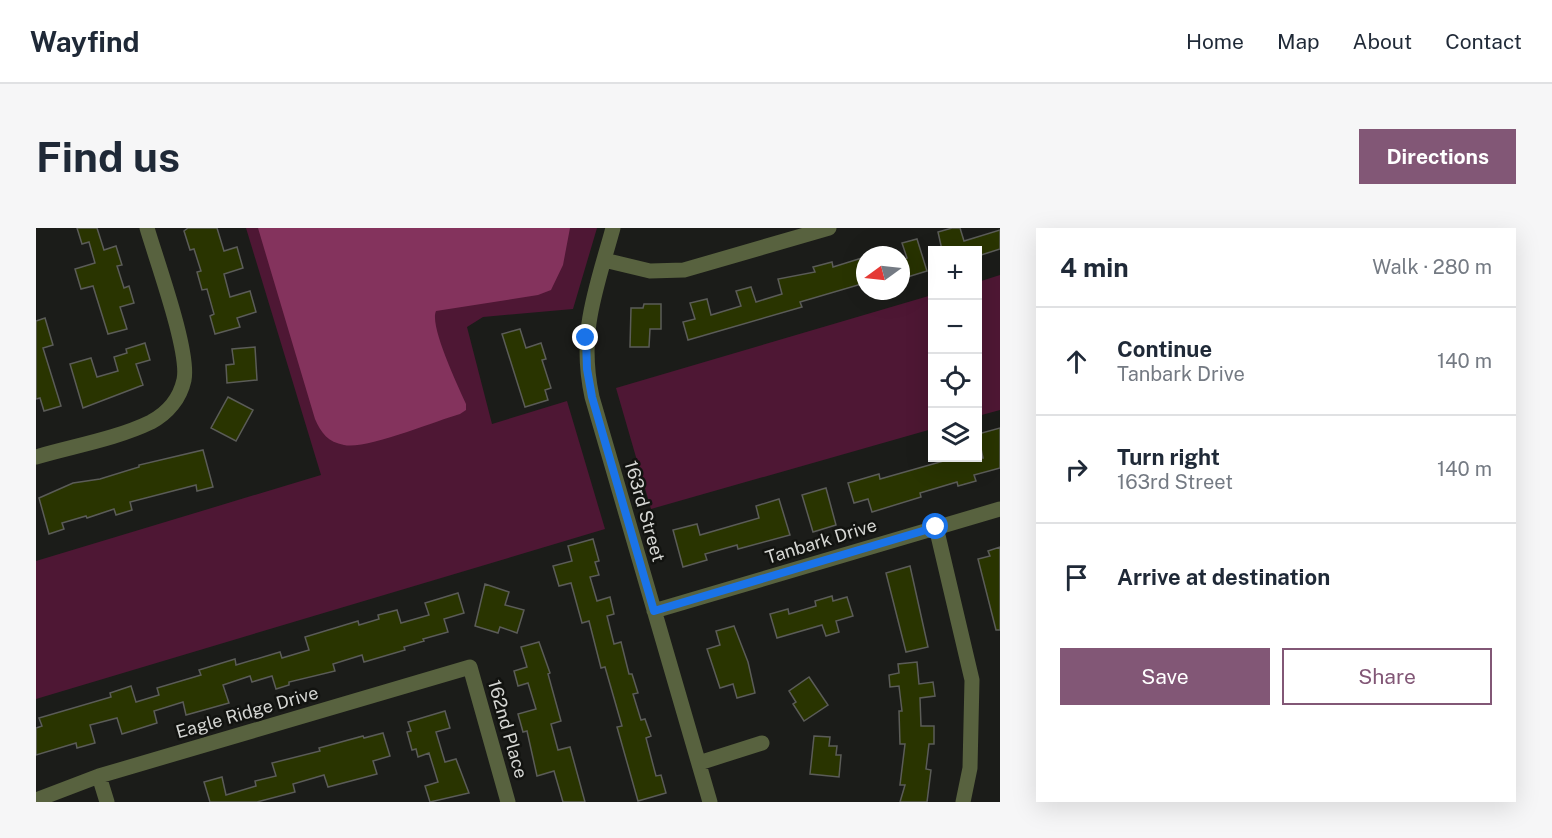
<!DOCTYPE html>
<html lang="en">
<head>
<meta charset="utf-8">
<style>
	body { margin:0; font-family:"Public Sans",sans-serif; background:#f6f6f7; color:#1f2937 }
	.controls { position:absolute; right:18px; top:18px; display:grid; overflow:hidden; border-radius:0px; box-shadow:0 6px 24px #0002 }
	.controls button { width:54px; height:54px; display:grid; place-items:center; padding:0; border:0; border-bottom:2px solid #e0e1e3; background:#fff; color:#1f2937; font:30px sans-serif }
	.compass { position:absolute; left:820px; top:18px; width:54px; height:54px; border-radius:50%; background:#fff; box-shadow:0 6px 24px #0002; rotate:255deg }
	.stop { position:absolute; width:18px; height:18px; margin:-14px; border:4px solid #1a73e8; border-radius:50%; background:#fff }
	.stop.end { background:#1a73e8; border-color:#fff; box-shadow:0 2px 6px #0008 }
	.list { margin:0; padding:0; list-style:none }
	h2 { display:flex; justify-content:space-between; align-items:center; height:78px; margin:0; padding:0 24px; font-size:26px }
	h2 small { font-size:20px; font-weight:400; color:#747a83 }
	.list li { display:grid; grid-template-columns:39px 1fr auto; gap:18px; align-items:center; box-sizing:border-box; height:108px; padding:0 24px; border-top:2px solid #e0e1e3 }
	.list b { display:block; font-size:22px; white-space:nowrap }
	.list p { margin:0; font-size:20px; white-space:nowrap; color:#747a83 }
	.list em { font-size:20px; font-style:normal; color:#747a83 }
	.actions { display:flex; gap:12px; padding:18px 24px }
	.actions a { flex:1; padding:14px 0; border:2px solid #825776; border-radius:0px; text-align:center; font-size:21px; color:#825776 }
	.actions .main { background:#825776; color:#fff }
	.icon { flex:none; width:33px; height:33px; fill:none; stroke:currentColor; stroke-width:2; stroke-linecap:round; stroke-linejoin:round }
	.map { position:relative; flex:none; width:964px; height:574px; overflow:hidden; border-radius:0px }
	header { display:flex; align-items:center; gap:36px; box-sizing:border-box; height:84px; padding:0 30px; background:#fff; border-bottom:2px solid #e0e1e3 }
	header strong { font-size:28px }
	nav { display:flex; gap:33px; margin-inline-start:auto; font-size:21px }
	.intro { display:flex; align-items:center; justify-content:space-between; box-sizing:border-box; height:144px; padding:0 36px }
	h1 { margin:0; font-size:42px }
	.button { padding:15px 27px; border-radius:0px; background:#825776; color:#fff; font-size:21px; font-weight:700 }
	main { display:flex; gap:36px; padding:0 36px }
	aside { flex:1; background:#fff; border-radius:0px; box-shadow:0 6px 24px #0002 }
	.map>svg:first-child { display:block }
	.green { fill:#4e1734 }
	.water { fill:#84335d }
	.building { fill:#293400; stroke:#5b5c58; stroke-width:1.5 }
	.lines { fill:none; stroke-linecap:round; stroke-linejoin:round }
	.minor { stroke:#58623f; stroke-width:15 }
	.route { stroke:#1a73e8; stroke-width:8 }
	.labels { text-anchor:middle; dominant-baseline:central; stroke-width:5; stroke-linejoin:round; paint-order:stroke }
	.street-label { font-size:18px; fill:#d5d6d3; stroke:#121310 }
</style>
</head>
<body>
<header>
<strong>Wayfind</strong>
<nav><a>Home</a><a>Map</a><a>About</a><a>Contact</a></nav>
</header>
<div class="intro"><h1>Find us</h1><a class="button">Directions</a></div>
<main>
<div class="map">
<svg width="964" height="574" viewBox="0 0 964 574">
	<rect width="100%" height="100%" fill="#1b1c19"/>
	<path class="green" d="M210,0H561L537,81L447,89L431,99L456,196L531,173L569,301L0,471V333L285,247Z
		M964,47V182L942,188V54Z
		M896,67V201L615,281L580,160Z"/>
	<path class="water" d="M222,0H534L527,37L515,62L502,67L400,83C393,98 423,160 430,176V182L424,186C399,193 330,222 308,217C292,214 285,205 279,191Z"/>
	<path class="building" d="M41,0H61L68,22L80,18L86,37L81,38L88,60L93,58L98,75L84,79L91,101L72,106L57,58L45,61L39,41L59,35L53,14L46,16Z
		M152,0H181L188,23L201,19L207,40L188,46L194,69L214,63L220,84L201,90L204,99L179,106L174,88L178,86L171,61L166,62L161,44L165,43L158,21L154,22L148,3Z
		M916,0H924L928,13L964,2V21L942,28V22H906L902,4Z
		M881,11L891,43L865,51V32L871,30L866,15Z
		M829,29V55L764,74L766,79L652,112L647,94L659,91L654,75L671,71L675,87L705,78L700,63L715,59L720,74L746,66L742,51L779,44L777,39L796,34L797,39Z
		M608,76H625V101H614L613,119H594L595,80H607Z
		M9,90L17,117L7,120L25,178L8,183L4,170L0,171V93Z
		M484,101L490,120L505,115L510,131L506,132L515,160L509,162L512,172L489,179L466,106Z
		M109,115L114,132L100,136L107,157L47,180L34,136L55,130L61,149L82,143L78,129L91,125L90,121Z
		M219,119L221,152L191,155L190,137L198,136L196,121Z
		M192,169L217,182L200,213L175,200Z
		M964,200V240L938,247L940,253L922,258L921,254L894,262L884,265L885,269L836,284L832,271L818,275L812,255L843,246L844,251L918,230H947L942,206Z
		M167,222L177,259L161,263L160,257L94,274L96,282L80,287L78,281L51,290L50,288L26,295L28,301L13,306L3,270L37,255L64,251L103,239V237Z
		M790,260L800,297L777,304L766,267Z
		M743,271L754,307L702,321L701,317L669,326L671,332L647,339L637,302L661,296L664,307L723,290L720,278Z
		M557,311L563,333L559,334L563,347L554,349L561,373L574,369L578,386L571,388L578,416L585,414L593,446H596L602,465L597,466L605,492L609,491L615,508L610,510L620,548L625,547L630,565L602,573L581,499L586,498L569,439L565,440L553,393L546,395L535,355L523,358L517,338L536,333L532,318Z
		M964,319V402H960L942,331L954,328L952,323Z
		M874,338L892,419L870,424L850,345Z
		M449,356L473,364L469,377L488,382L481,405L464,399L462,405L439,398Z
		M422,365L428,385L408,391L412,404L387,411L388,413L368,419L369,422L328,434L326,427L297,436L299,443L253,454V457L240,461L236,448L216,454L214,448L187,457L193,475L150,487L147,474L118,483L121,495L86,506L81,490L54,497L59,515L41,520L40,515L0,527V500L6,498L3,490L75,469L74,465L95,458L100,474L123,467L121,460L165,447L163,442L199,431L200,437L244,424L246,430L273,422L269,409L322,393L323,397L343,391L342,387L361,382L365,395L393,387L389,375Z
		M796,368L797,373L811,369L817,388L800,393L803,404L790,408L786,397L741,410L734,386L752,381L753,386L780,378L779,373Z
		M698,398L712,434L719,465L701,470L697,456L684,460L671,421L684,417L680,403Z
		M503,414L514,445L512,446L525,493L515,496L522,522L534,519L549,574H527L518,543L501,548L491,503L487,504L482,486L500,481L492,455L482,458L478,443L491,439L485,419Z
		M881,434L883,456L897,454L899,468L884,470L885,498H898V516H893L890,541L895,542L891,574H864L869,557H864L869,516H864L863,483H866L863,458L854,459L853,447L863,445L862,436Z
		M773,449L792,477L768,493L757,476L760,474L753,463Z
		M409,483L414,500L400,504L409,534L420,531L433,565L394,574L389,558L402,554L393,525L382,529L380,521L376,522L371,504L375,503L372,494Z
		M347,505L354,528L337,533L341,546L292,559L288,547L257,556L259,564L221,574H174L168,554L186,549L190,567L220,558L219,553L240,548L236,535L284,523L283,520L327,508L328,510Z
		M778,508L794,509L793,518H801L800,527H805L803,549L774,546Z"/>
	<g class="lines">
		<path class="minor" d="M577,0C560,62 542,104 556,169L674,574
			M568,32L614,43L648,42L793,0
			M0,229C37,218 80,211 115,194C132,185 144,170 148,152C154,124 120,31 111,0
			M900,299L936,452L934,540L927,574
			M618,383L964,281
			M663,535L726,515
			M63,548L71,574
			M0,572L63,548L434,439L472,574"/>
	</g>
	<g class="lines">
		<path class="route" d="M550,110L551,141L556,169L618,383L900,299"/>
	</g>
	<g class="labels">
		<g class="street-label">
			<text transform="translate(609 283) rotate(74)">163rd Street</text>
			<text transform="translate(785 313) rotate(-17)">Tanbark Drive</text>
			<text transform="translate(211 484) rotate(-16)">Eagle Ridge Drive</text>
			<text transform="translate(472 501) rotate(74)">162nd Place</text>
		</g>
	</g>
</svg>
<div class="controls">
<button>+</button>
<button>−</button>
<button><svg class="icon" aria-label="locate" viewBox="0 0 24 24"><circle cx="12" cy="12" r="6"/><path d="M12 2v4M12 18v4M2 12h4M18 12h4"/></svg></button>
<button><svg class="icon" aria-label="layers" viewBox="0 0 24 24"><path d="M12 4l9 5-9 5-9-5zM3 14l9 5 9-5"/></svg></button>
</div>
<svg class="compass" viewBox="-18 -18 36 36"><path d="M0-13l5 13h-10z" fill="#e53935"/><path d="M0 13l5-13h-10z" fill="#747a83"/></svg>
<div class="stop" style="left:900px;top:299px"></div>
<div class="stop end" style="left:550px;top:110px"></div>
</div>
<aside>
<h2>4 min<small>Walk · 280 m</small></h2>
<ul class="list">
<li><svg class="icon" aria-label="ahead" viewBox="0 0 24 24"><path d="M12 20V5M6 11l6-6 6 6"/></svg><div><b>Continue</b><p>Tanbark Drive</p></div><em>140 m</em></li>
<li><svg class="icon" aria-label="right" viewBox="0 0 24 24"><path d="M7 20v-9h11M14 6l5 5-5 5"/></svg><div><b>Turn right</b><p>163rd Street</p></div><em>140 m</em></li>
<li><svg class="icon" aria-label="arrive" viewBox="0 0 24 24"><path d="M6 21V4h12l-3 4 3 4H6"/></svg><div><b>Arrive at destination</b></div></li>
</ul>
<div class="actions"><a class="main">Save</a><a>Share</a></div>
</aside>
</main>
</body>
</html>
